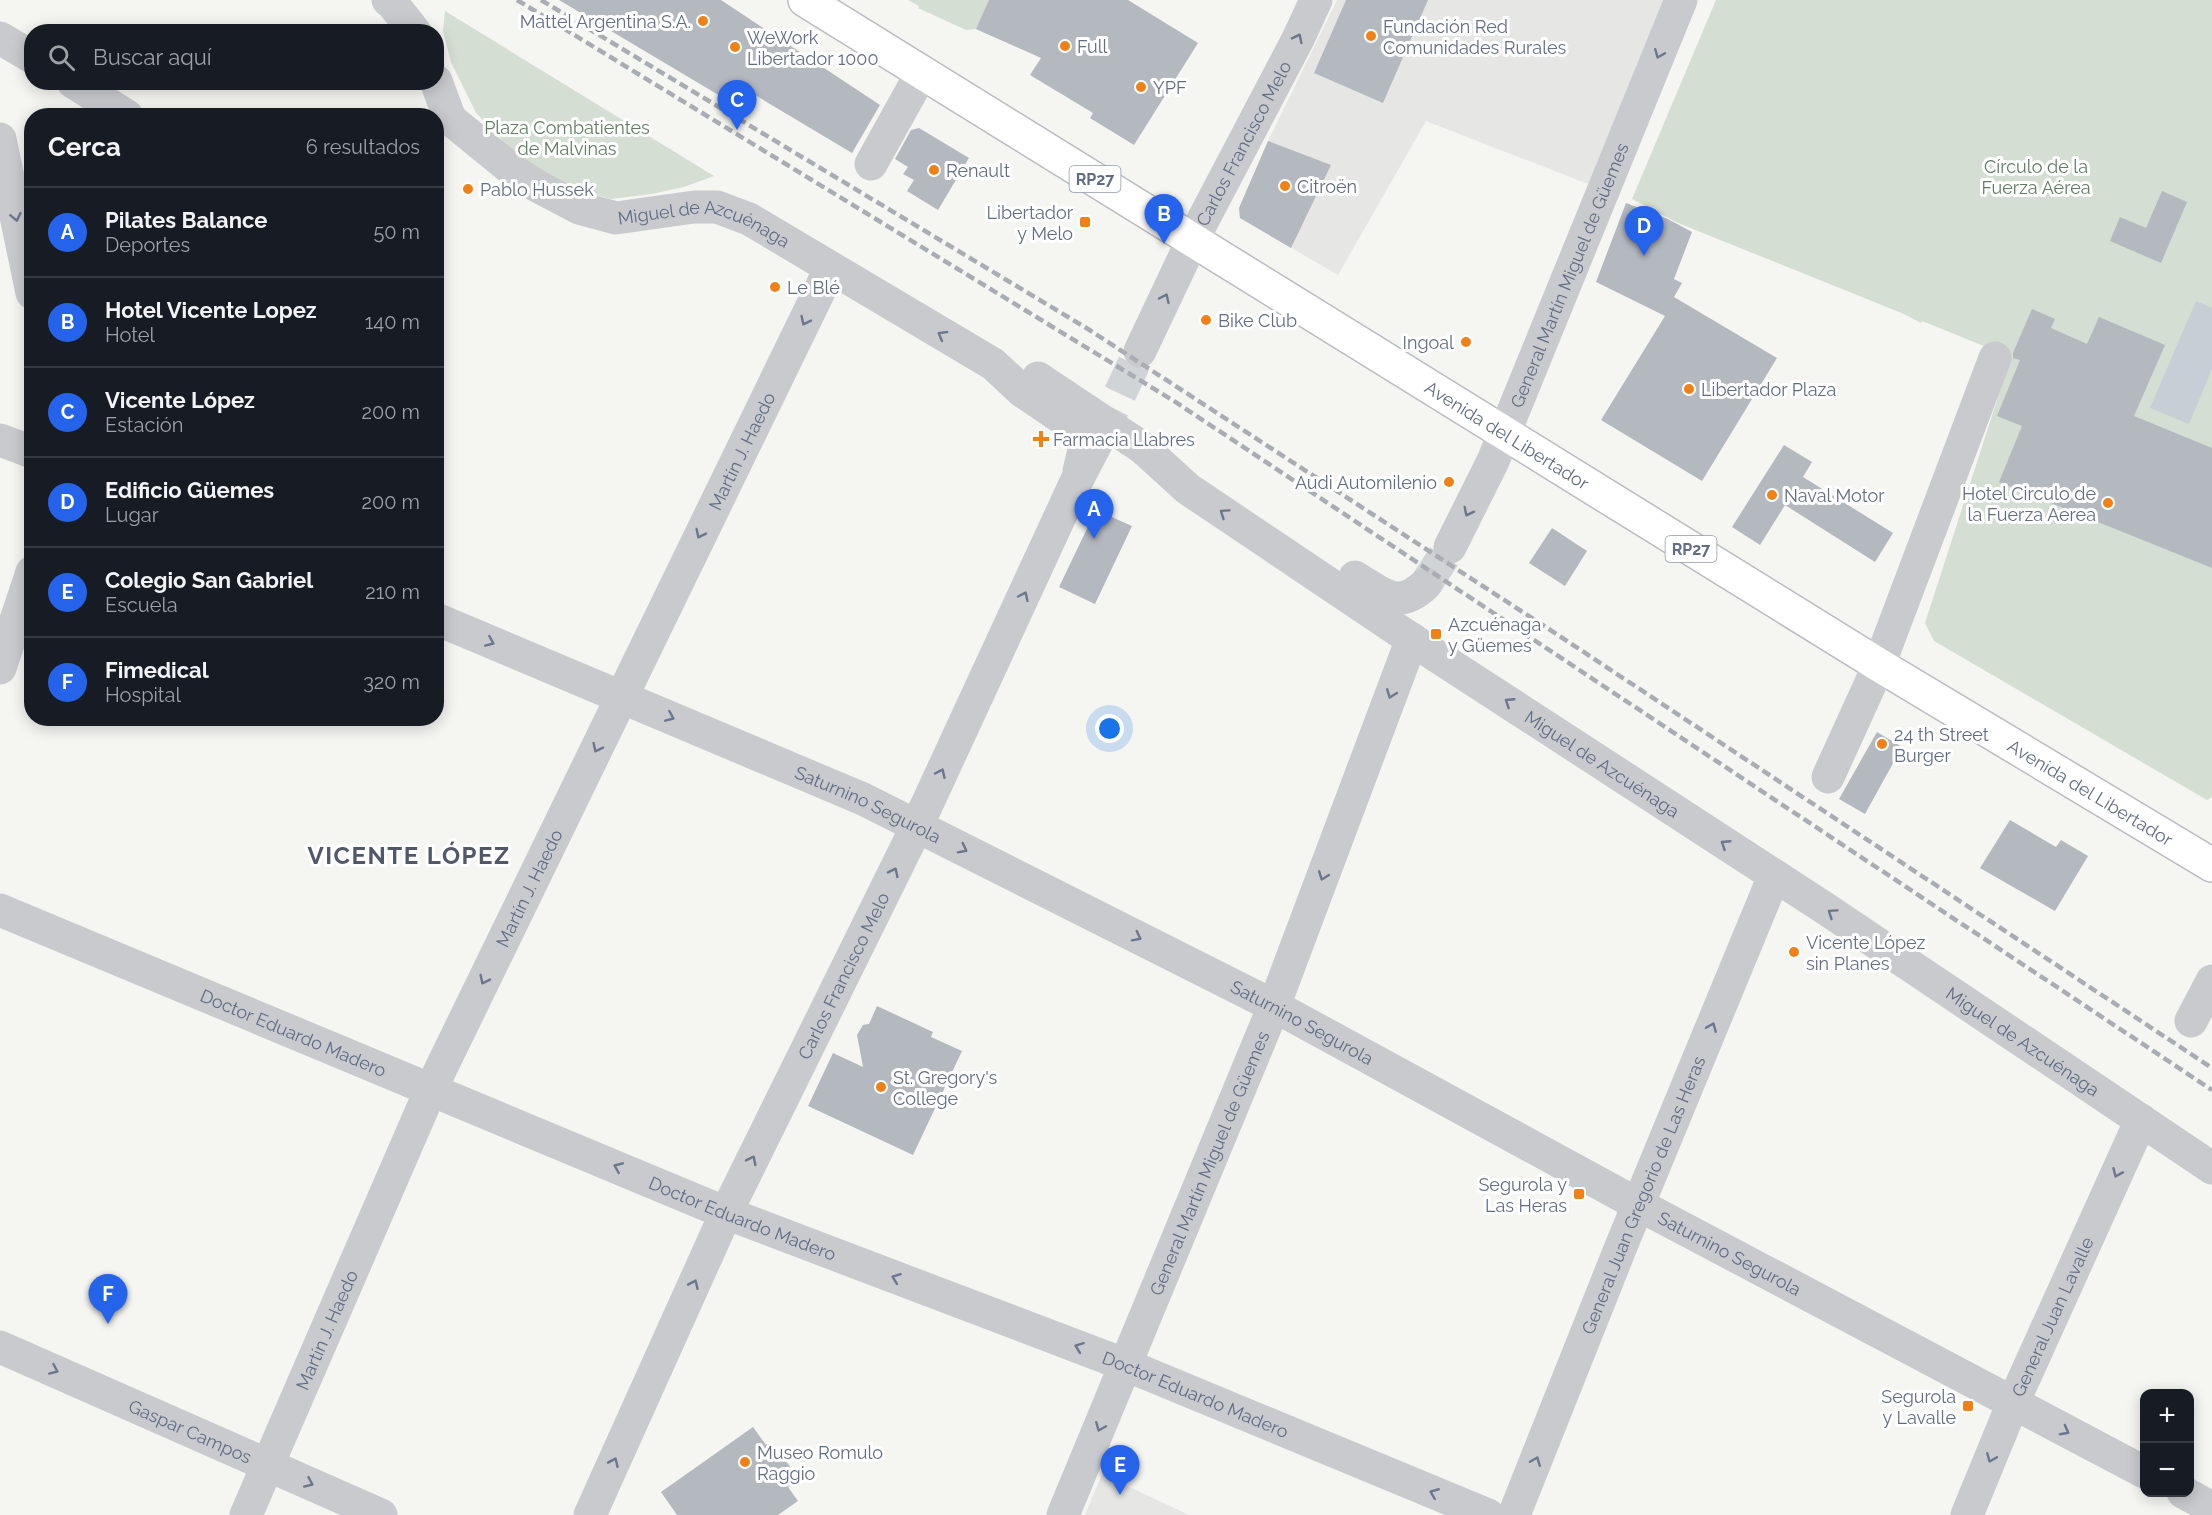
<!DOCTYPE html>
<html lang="es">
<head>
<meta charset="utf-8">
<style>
	body { margin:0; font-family:Raleway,sans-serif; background:#20242c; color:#f1f3f6 }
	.controls { position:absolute; right:18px; bottom:18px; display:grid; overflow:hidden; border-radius:12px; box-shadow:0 3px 15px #0003 }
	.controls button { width:54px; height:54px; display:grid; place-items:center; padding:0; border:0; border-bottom:2px solid #363941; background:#171b24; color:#f1f3f6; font:30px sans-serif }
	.you { position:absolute; left:1110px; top:729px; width:21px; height:21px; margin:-15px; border:4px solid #fff; border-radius:50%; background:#1a73e8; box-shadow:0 0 0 9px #1a73e833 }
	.badge { display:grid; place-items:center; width:39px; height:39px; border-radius:50%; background:#2563eb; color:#fff; font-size:20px; font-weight:700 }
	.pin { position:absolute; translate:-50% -50px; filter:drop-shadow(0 2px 3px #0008) }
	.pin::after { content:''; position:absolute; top:32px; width:21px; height:18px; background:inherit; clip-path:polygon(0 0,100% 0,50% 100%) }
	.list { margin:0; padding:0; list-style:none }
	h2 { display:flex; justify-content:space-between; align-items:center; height:78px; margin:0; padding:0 24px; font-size:26px }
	h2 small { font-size:20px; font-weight:400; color:#9ea1a6 }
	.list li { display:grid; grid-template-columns:39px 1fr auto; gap:18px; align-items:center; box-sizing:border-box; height:90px; padding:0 24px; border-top:2px solid #363941 }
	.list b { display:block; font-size:22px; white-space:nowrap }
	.list p { margin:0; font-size:20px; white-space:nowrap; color:#9ea1a6 }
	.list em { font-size:20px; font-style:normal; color:#9ea1a6 }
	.icon { flex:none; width:33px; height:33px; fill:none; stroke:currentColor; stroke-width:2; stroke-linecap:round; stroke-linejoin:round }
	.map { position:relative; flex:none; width:2212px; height:1515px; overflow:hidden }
	.search { position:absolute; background:#171b24; box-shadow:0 3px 15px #0003; left:24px; top:24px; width:420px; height:66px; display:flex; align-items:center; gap:15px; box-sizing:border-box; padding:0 21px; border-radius:24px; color:#9ea1a6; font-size:22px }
	.panel { position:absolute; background:#171b24; box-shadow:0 3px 15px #0003; left:24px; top:108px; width:420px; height:618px; border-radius:24px }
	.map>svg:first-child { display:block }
	.built { fill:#e6e6e5 }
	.green { fill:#d4ded2 }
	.water { fill:#c8ced5 }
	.building { fill:#b4b8bf }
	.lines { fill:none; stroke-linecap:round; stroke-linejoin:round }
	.minor-tunnel { stroke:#d0d4d7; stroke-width:33; stroke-dasharray:33 16; stroke-linecap:butt }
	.major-casing { stroke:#babcc1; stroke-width:36 }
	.minor { stroke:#c8cace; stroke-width:33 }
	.major { stroke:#fff; stroke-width:33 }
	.rail { stroke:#a9acb3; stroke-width:4.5; stroke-dasharray:9 4.5; stroke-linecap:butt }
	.minor-bridge { stroke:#c8cace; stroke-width:33 }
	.oneway { stroke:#6c768c }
	.poi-dot { fill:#f08117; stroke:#fff; stroke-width:2 }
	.labels { text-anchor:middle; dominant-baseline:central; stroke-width:6; stroke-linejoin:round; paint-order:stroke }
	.shield { fill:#fff; stroke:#9199aa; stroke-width:1.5 }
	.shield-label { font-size:16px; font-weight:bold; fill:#626d85 }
	.poi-label { font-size:18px; fill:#626d85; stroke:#fff; text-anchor:start }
	.park-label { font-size:18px; fill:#627c63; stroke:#fff }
	.street-label { font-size:18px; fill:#626d85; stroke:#fff }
	.district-label { font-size:24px; font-weight:bold; letter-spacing:1.5px; fill:#51586a; stroke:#fff }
</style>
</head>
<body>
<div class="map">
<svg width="2212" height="1515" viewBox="0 0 2212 1515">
	<rect width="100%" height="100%" fill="#f5f6f2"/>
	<path class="built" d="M1337,0H1666L1588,184L1426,121L1338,275L1240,218L1239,208L1268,141Z
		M1102,1474L1189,1515H1085Z"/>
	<path class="green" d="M908,0H1051L1028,52L976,29L966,30L918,8L919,6Z
		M1716,0H2212V797L2207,800L1934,641L1925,623L2011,357L1922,321L1921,323L1904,314L1678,223L1632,199Z
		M445,11L714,176L684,187L652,194L611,199L577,190L542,174L511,149L476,113L451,62L443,31Z"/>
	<path class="water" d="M2196,301L2212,308V369L2189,424L2150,408Z"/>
	<path class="building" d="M559,0H721L880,105L852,153L750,92L742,109Z
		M989,0H1128L1198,43L1134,145L1090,118L1093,113L1030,75L1041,58L976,29Z
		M1346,0H1428L1383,103L1314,73Z
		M919,128L969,158L938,210L907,191L914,180L903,174L908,167L895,159L911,130Z
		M1268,141L1331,165L1291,248L1240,218L1239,208Z
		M2162,191L2187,202L2161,263L2110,241L2120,217L2146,228Z
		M1626,203L1668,219L1692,232L1674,279L1682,283L1674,297L1777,358L1702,481L1601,420L1665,316L1596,282Z
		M2032,309L2055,319L2051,328L2087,344L2099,317L2165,345L2134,416L2212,448V568L1999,482L2022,426L1997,416L2020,360L2013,358V353Z
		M1784,445L1812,462L1803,477L1893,533L1875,562L1785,505L1760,545L1732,527Z
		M1096,510L1132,526L1095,604L1059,587Z
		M1552,528L1587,551L1565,586L1529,563Z
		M1877,732L1902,747L1865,814L1839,799Z
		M2010,820L2056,847L2061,840L2088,856L2055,911L1980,868Z
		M877,1006L933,1032L931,1037L962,1051L913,1155L808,1106L833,1053L863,1067L857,1035L863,1025L869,1024Z
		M753,1427L766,1445L767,1444L773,1451L777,1448L795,1474L789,1478L793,1483L788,1487L798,1501L778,1515H677L661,1492Z"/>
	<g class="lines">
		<path class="minor-tunnel" d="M1099,438L1140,351
			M1426,584L1450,547"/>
		<g class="major-casing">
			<g id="major">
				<path id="s13" d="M805,0L1879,665L2212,865"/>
			</g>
		</g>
		<g class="minor">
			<path d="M388,0L392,3L415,32"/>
			<path d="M0,38L32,57"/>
			<path id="s1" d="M436,81L450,119L515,172L537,186L579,208L616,218L694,207H717L749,219L993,364L1022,391L1065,420L1082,434L1085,446L1079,471"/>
			<path d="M73,82L127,116"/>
			<path d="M0,139L32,293"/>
			<path d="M871,164L921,74"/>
			<path id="s2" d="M1140,351L1193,239L1298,39L1316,0"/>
			<path d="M0,440L32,452"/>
			<path id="s3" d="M1143,448L1188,489L1267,542L1426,649L1823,907L2212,1168"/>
			<path id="s4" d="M1450,547L1493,461L1681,0"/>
			<path d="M1355,577C1383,594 1398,611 1426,584"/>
			<path id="s5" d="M436,619L863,799L1274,1006L1639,1205L2144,1472"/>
			<path d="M0,668L32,572"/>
			<path d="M1828,777L1879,665L1995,358"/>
			<path id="s6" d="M0,910L726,1213L1126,1365L1488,1515"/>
			<path d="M2191,1021L2212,981"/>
			<path id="s7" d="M0,1347L381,1515"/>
			<path d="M2183,1492L2212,1508"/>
			<path id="s8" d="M246,1515L431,1089L830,269"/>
			<path id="s9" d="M590,1515L726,1213L917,826L1075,484L1099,438"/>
			<path id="s10" d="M1063,1515L1274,1006L1412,639"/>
			<path id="s11" d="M1514,1515L1622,1244L1774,876"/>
			<path id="s12" d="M1967,1515L2013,1403L2141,1120"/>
		</g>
		<use href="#major" class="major"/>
		<path class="rail" d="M517,0L1174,401L2212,1090
			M541,0L1088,329L1561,637L2212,1068"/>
		<path class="minor-bridge" d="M1038,378L1143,448"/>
	</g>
	<defs><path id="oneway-chevron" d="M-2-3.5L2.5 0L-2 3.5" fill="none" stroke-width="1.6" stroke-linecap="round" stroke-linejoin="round" transform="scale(1.5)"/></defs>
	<g class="oneway">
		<use href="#oneway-chevron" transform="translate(1298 38) rotate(-64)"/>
		<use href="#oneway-chevron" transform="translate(1659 54) rotate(112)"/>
		<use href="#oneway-chevron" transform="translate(16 217) rotate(78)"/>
		<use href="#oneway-chevron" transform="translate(1165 298) rotate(-65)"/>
		<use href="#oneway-chevron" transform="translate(805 321) rotate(116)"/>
		<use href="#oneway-chevron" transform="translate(942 335) rotate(-150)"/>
		<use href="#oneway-chevron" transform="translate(1468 512) rotate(117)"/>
		<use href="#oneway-chevron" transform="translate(1224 513) rotate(-146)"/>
		<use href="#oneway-chevron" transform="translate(700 534) rotate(116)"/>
		<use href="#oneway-chevron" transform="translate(1024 596) rotate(-65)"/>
		<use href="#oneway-chevron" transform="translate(490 642) rotate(23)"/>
		<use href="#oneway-chevron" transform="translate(1391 694) rotate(111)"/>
		<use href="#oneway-chevron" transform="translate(1509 702) rotate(-147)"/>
		<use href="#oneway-chevron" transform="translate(670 717) rotate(23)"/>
		<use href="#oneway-chevron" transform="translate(597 748) rotate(116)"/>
		<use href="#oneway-chevron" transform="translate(941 773) rotate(-65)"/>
		<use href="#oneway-chevron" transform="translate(1725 844) rotate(-147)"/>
		<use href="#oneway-chevron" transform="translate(963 849) rotate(27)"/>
		<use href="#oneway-chevron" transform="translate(894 872) rotate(-64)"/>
		<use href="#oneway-chevron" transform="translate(1323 876) rotate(111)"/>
		<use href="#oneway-chevron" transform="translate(1832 913) rotate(-146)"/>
		<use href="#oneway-chevron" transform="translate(1137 937) rotate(27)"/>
		<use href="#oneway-chevron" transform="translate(484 980) rotate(116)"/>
		<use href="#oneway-chevron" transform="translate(1712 1027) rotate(-68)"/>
		<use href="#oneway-chevron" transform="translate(752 1160) rotate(-64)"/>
		<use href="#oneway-chevron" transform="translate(618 1167) rotate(-157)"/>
		<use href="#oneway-chevron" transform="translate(2117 1173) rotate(114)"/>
		<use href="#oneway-chevron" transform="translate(896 1278) rotate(-159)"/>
		<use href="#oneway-chevron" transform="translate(694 1284) rotate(-66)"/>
		<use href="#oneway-chevron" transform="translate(1079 1347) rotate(-159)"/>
		<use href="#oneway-chevron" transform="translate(54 1370) rotate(24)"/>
		<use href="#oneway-chevron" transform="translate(1100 1427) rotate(112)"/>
		<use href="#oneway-chevron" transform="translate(2065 1431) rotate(28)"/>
		<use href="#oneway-chevron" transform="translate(1991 1458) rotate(112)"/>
		<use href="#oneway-chevron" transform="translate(1536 1461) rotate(-68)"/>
		<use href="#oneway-chevron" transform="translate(614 1462) rotate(-66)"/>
		<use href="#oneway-chevron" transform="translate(309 1483) rotate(24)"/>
		<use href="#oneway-chevron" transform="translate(1434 1493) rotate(-158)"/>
	</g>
	<g class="poi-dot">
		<circle cx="703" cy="21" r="6"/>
		<circle cx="1371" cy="36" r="6"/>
		<circle cx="1065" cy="46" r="6"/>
		<circle cx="735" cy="47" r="6"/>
		<circle cx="1141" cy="87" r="6"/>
		<circle cx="934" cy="170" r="6"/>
		<circle cx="1285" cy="186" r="6"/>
		<circle cx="468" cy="189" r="6"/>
		<rect x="1079" y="216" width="12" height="12" rx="3"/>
		<circle cx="775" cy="287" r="6"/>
		<circle cx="1206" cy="320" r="6"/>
		<circle cx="1466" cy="342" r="6"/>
		<circle cx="1689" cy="389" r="6"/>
		<path d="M1038 430h6v6h6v6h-6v6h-6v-6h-6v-6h6z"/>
		<circle cx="1449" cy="482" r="6"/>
		<circle cx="1772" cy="495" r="6"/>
		<circle cx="2108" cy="503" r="6"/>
		<rect x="1430" y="628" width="12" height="12" rx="3"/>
		<circle cx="1882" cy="744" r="6"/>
		<circle cx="1794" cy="952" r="6"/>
		<circle cx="881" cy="1087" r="6"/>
		<rect x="1573" y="1188" width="12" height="12" rx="3"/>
		<rect x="1962" y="1400" width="12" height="12" rx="3"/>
		<circle cx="745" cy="1462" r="6"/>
	</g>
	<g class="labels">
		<g class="shield">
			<rect x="1069.5" y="166" width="51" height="26" rx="4.5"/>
			<rect x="1665.5" y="536" width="51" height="26" rx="4.5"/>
		</g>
		<g class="shield-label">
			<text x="1095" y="179">RP27</text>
			<text x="1691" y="549">RP27</text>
		</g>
		<g class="poi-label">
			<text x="691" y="21" text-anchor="end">Mattel Argentina S.A.</text>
			<text x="1383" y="26">Fundación Red<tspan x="1383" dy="21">Comunidades Rurales</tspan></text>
			<text x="747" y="37">WeWork<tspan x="747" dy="21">Libertador 1000</tspan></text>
			<text x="1077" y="46">Full</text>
			<text x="1153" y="87">YPF</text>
			<text x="946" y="170">Renault</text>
			<text x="1297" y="186">Citroën</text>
			<text x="480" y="189">Pablo Hussek</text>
			<text x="1073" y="212" text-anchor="end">Libertador<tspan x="1073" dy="21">y Melo</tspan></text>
			<text x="787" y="287">Le Blé</text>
			<text x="1218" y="320">Bike Club</text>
			<text x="1454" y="342" text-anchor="end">Ingoal</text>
			<text x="1701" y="389">Libertador Plaza</text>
			<text x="1053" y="439">Farmacia Llabres</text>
			<text x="1437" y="482" text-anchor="end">Audi Automilenio</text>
			<text x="2096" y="493" text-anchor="end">Hotel Circulo de<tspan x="2096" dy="21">la Fuerza Aerea</tspan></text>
			<text x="1784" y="495">Naval Motor</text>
			<text x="1448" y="624">Azcuénaga<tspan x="1448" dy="21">y Güemes</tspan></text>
			<text x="1894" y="734">24 th Street<tspan x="1894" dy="21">Burger</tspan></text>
			<text x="1806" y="942">Vicente López<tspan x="1806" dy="21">sin Planes</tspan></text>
			<text x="893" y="1077">St. Gregory's<tspan x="893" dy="21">College</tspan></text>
			<text x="1567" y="1184" text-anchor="end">Segurola y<tspan x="1567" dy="21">Las Heras</tspan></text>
			<text x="1956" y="1396" text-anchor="end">Segurola<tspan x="1956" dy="21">y Lavalle</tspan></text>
			<text x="757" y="1452">Museo Romulo<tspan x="757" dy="21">Raggio</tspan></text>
		</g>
		<g class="park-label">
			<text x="567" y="127">Plaza Combatientes<tspan x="567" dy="21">de Malvinas</tspan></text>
			<text x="2036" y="166">Círculo de la<tspan x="2036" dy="21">Fuerza Aérea</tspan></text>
		</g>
		<g class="street-label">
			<text stroke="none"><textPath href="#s2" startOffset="232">Carlos Francisco Melo</textPath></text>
			<text stroke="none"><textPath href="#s1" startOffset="328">Miguel de Azcuénaga</textPath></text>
			<text stroke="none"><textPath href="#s4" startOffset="297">General Martín Miguel de Güemes</textPath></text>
			<text stroke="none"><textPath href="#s13" startOffset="826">Avenida del Libertador</textPath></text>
			<text stroke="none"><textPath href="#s8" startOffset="1174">Martín J. Haedo</textPath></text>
			<text stroke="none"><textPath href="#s3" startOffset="558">Miguel de Azcuénaga</textPath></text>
			<text stroke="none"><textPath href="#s13" startOffset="1510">Avenida del Libertador</textPath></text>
			<text stroke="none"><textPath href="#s5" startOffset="470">Saturnino Segurola</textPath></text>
			<text stroke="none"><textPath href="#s8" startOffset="688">Martín J. Haedo</textPath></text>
			<text stroke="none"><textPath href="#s9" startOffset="596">Carlos Francisco Melo</textPath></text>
			<text stroke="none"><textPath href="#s5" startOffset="956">Saturnino Segurola</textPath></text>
			<text stroke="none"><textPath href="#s6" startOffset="318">Doctor Eduardo Madero</textPath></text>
			<text stroke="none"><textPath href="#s3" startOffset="1062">Miguel de Azcuénaga</textPath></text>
			<text stroke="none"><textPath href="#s10" startOffset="381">General Martín Miguel de Güemes</textPath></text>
			<text stroke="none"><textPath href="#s11" startOffset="345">General Juan Gregorio de Las Heras</textPath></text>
			<text stroke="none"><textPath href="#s6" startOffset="804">Doctor Eduardo Madero</textPath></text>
			<text stroke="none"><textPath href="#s5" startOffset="1442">Saturnino Segurola</textPath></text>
			<text stroke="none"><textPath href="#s12" startOffset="216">General Juan Lavalle</textPath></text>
			<text stroke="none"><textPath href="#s8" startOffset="202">Martín J. Haedo</textPath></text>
			<text stroke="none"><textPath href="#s6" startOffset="1290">Doctor Eduardo Madero</textPath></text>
			<text stroke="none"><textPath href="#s7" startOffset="208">Gaspar Campos</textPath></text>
		</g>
		<g class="district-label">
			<text x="409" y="855">VICENTE LÓPEZ</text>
		</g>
	</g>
</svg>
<div class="controls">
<button>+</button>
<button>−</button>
</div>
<div class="you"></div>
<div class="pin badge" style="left:1094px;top:539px">A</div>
<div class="pin badge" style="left:1164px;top:244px">B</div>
<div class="pin badge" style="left:737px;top:130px">C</div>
<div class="pin badge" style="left:1644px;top:256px">D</div>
<div class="pin badge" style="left:1120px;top:1495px">E</div>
<div class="pin badge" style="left:108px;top:1324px">F</div>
<div class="search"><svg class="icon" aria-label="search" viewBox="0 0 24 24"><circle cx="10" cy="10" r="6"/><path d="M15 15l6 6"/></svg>Buscar aquí</div>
<section class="panel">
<h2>Cerca<small>6 resultados</small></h2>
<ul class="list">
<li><span class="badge">A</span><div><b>Pilates Balance</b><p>Deportes</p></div><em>50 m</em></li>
<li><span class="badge">B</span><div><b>Hotel Vicente Lopez</b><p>Hotel</p></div><em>140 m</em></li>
<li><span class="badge">C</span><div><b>Vicente López</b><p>Estación</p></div><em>200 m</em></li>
<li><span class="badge">D</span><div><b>Edificio Güemes</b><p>Lugar</p></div><em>200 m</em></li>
<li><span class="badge">E</span><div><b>Colegio San Gabriel</b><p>Escuela</p></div><em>210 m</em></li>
<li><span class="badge">F</span><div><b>Fimedical</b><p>Hospital</p></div><em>320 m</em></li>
</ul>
</section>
</div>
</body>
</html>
